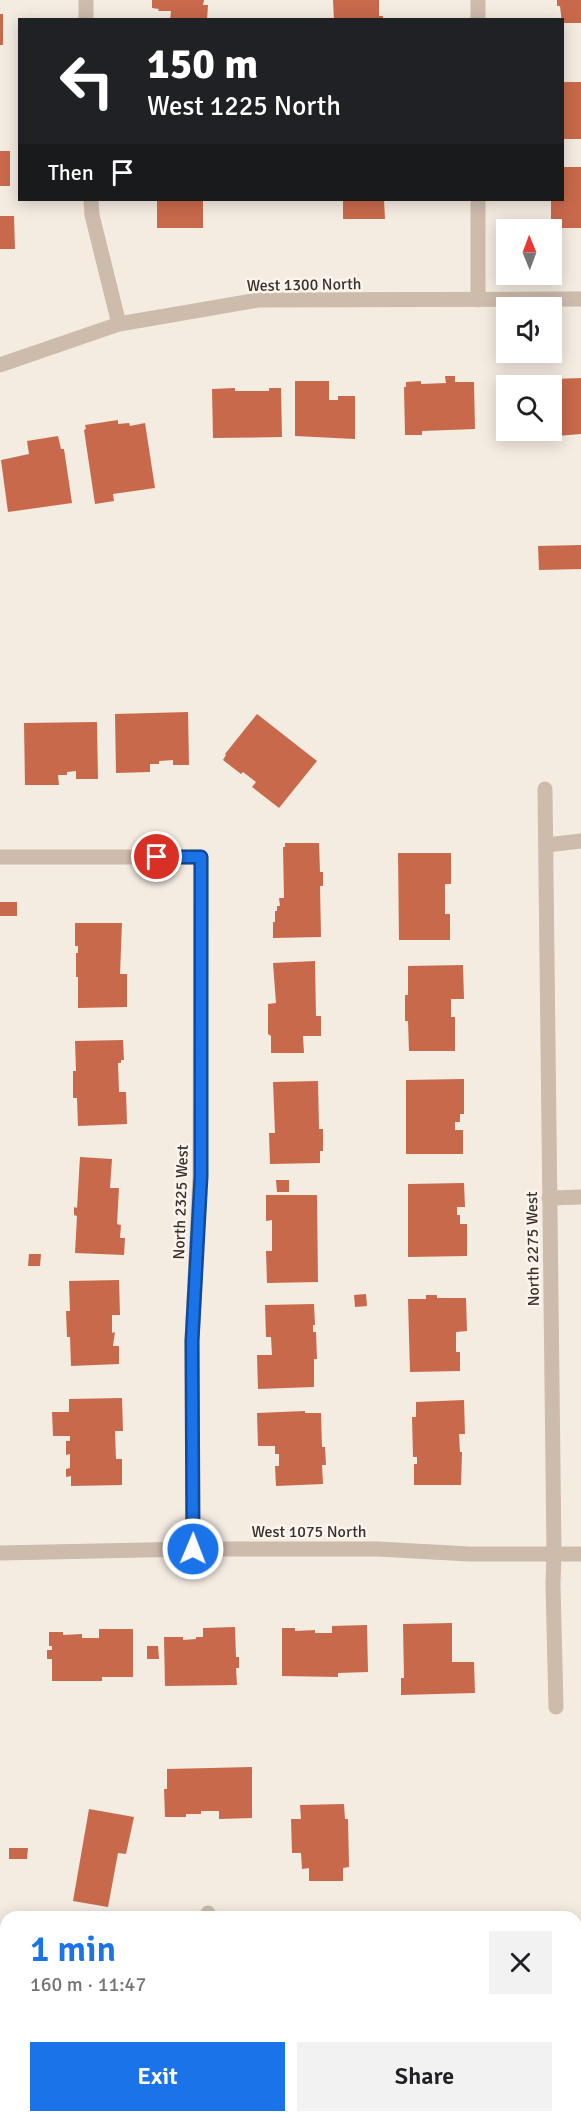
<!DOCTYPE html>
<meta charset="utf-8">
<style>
body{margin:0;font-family:Signika,sans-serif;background:#f2f2f2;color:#202124;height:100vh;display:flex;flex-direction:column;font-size:22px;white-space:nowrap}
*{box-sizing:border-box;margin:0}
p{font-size:20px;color:#757577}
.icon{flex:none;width:33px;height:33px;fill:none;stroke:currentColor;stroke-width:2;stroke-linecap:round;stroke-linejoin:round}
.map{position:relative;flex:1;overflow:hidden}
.drawer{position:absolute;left:0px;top:1911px;width:582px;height:212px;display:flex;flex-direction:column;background:#fff;border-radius:18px 18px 0 0;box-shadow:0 3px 15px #0003}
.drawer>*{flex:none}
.hud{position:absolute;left:18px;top:18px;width:546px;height:183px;border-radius:0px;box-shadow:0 3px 15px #0003;background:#202124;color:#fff;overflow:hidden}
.needle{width:39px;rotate:359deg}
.controls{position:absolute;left:496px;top:219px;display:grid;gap:12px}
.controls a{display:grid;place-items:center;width:66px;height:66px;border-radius:0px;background:#fff;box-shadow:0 3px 15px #0003;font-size:30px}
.pin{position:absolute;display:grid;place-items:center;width:51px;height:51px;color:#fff;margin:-26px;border:3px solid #fff;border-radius:50%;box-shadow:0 2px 6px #0007}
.me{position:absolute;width:66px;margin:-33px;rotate:1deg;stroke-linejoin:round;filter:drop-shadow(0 0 4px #0008)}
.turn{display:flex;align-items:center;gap:21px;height:126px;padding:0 30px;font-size:27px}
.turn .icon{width:78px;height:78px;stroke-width:2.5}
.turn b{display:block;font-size:42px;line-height:51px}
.then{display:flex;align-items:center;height:57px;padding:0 30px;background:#0003;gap:12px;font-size:22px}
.round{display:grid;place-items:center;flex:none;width:63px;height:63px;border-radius:0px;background:#f2f2f2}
.summary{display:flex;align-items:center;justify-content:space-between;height:102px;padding:0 30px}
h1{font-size:36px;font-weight:600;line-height:45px;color:#1a73e8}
.cta{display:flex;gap:12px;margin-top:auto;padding:12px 30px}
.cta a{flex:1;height:69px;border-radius:0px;background:#1a73e8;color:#fff;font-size:24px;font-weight:600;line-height:69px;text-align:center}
.cta a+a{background:#f2f2f2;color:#202124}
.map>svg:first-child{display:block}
.building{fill:#c8694b}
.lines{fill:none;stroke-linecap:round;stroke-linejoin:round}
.street{stroke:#cdbbac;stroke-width:15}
.route-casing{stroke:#114b97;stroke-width:15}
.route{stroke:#1a73e8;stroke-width:10}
.labels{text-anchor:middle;stroke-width:5;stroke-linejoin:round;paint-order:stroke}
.street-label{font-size:16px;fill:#3b302b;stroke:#fbf5ee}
</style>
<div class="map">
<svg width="581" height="2122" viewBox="0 0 581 2122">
<rect width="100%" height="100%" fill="#f4ebe1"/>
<path class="building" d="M152,0h52l-1,5h5l-1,15h-37l1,-9h-13l1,-2 -7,-1z
M333,0h46v16h4v4h-49z
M557,0h24v23h-19l-2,-17h-3z
M0,14h3v31h-3z
M563,82h18v57h-19z
M0,151h10v35h-10z
M562,167h19v61h-30v-28h11z
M157,200h46v28h-46z
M343,200h41l1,19h-42z
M0,216h14l1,33h-15z
M445,376h10v6h19l1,47 -53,2v4h-17l-1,-48h2v-5l15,-1v3l25,-1z
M581,378v56l-36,3v-4h-14v-3h21v-38h3v-13z
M295,381h34v19h9v-4h17v43l-60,-3z
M235,388v3h34v-3h12l1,49 -69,1 -1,-49z
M118,420v4l11,-1 1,3 15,-3 10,65 -42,6 1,7 -19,3 -11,-74 2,-1 -1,-4z
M58,436l3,13h3l8,54 -64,9 -7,-52 28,-6 -2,-13z
M581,545v24l-42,1 -1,-24z
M188,712l1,53h-16v-5l-14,1v3h-9v8l-34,1 -1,-59z
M257,714l60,47 -38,47 -27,-21 4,-5 -13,-10 -2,2 -18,-14 3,-5 -1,-1z
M97,722l1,57h-22v-8l-9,1v3h-9l1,10h-34l-1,-62z
M285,843h34l1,29h3v14h-3l1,51 -48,1v-16h2v-11h2v-5h3l-1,-8h5l-1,-51h2z
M398,853h53v31h-6v30h5v26h-51z
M0,902h17v14h-17z
M75,923h47l-2,51h7v33l-49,1v-31h-2v-24h2v-7h-3z
M315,961l1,55h5v20h-18l1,17h-33v-17l-3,-2v-30l8,-1 -3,-40z
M463,965l1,34h-13v18h4v34h-46l-1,-30h-3v-26h3v-29z
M123,1040l1,20h-3v3h-3l1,29h7l1,32 -49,2 -1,-28h-4v-27h3l-1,-30z
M464,1079v35h-4v8h-5v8h8v24h-57v-74z
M318,1081l1,48h4v22h-3v12l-50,1 -1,-31h6l-2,-51z
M80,1157l32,2 -2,29h9l-2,36 4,1 -1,13h5l-1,17 -49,-2 2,-37 -3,-1v-8l3,1z
M276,1180h13v12h-12z
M464,1183l1,24h-8v8h3v9h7v32l-59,1v-73z
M266,1195h51l1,87 -51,1 -1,-32h6v-31l-6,1z
M29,1254h12l-1,12h-12z
M119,1280l1,35h-8v18l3,-1 -2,14h6v18l-48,2 -1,-29h-3l-1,-26h4l-1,-30z
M366,1294l1,12 -12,1 -1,-12z
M426,1295h11v3h29l1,33 -11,1v20h4v19l-50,1 -2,-73h18z
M314,1304l1,21h-2v7h3l1,27h-3v28l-56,2 -1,-34h15l-1,-18h-5l-1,-32z
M122,1398l1,33h-8l1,28h6v26l-51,1v-10l-5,1v-8l4,-1v-14l-4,1v-14h4v-5h-17l-1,-24h17v-13z
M464,1400l1,34h-6l1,18h2l-1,33h-47v-21h3v-7h-4l-1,-40h4v-15z
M305,1411v2h16l1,34h3l1,18h-4l1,19 -47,2 -1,-20h4v-12h-4v-8h-17l-1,-33z
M452,1623v39h22l1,31 -74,2v-17h3l-1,-54z
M367,1625l1,47 -30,1v4l-56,-1v-48h13v3l20,-1v3h17v-7z
M235,1627l1,30h3v11h-3l1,17 -72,1 -1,-49h19v3l13,-1v-2h7v-9z
M99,1629h34v48h-31v4h-50v-22h-5v-9h5v-4h-3v-14h14v3l19,-1v4h17z
M147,1646h11l1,13h-12z
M252,1767v51l-33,1v-8h-18v3h-15v3h-21l-1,-28h3v-20z
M344,1804l1,15h3l1,48 -6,1v13h-34v-13l-7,1 -1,-16h-9l-1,-34h10l-1,-14z
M89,1809l45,8 -8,37 -8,-1 -10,54 -35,-6z
M9,1848h19l-1,11h-18z
M98,2116h40l1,6h-40z
M300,2116h44v6h-44z"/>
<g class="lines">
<path class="street" d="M86,0v20
M478,0v20
M91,200l1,15 27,109
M478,300v-100
M0,365l119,-41 139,-24 323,-1
M545,789l9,764 -1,31 3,123
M547,845l34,-4
M0,857h201l-1,319 -8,165 1,208
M549,1198l32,-1
M0,1553l193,-4h185l91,5h112
M208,1913l1,4
M213,2116v6"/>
</g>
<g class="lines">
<g class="route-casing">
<path id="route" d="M157,857h44v319l-9,165 1,208"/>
</g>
<use href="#route" class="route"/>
</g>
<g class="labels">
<g class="street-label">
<text transform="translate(304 284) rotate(-1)" y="6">West 1300 North</text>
<text transform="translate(180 1202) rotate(-88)" y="6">North 2325 West</text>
<text transform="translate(532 1249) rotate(-91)" y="6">North 2275 West</text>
<text x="309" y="1537">West 1075 North</text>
</g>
</g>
</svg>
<div class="controls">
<a><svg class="needle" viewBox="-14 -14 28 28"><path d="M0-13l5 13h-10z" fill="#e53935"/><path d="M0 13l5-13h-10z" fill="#757577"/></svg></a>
<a><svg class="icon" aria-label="sound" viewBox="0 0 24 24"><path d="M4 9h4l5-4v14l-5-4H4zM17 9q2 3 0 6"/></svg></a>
<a><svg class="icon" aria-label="search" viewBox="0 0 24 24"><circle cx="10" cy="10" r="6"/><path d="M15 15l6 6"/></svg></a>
</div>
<div class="pin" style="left:157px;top:857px;background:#d93025"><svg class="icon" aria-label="arrive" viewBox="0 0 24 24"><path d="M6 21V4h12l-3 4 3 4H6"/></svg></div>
<svg class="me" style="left:193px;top:1549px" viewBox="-20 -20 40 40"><circle r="17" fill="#1a73e8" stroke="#fff" stroke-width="3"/><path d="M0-11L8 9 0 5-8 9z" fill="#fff"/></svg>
<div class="hud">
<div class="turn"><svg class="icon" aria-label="left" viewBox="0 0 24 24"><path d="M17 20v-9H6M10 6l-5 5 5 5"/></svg><div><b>150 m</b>West 1225 North</div></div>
<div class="then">Then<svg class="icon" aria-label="arrive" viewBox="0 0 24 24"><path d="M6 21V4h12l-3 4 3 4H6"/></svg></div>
</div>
<section class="drawer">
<div class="summary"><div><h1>1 min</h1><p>160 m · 11:47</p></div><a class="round"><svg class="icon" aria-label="close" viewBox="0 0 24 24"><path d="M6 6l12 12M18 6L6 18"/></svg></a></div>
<div class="cta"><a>Exit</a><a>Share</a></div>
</section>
</div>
